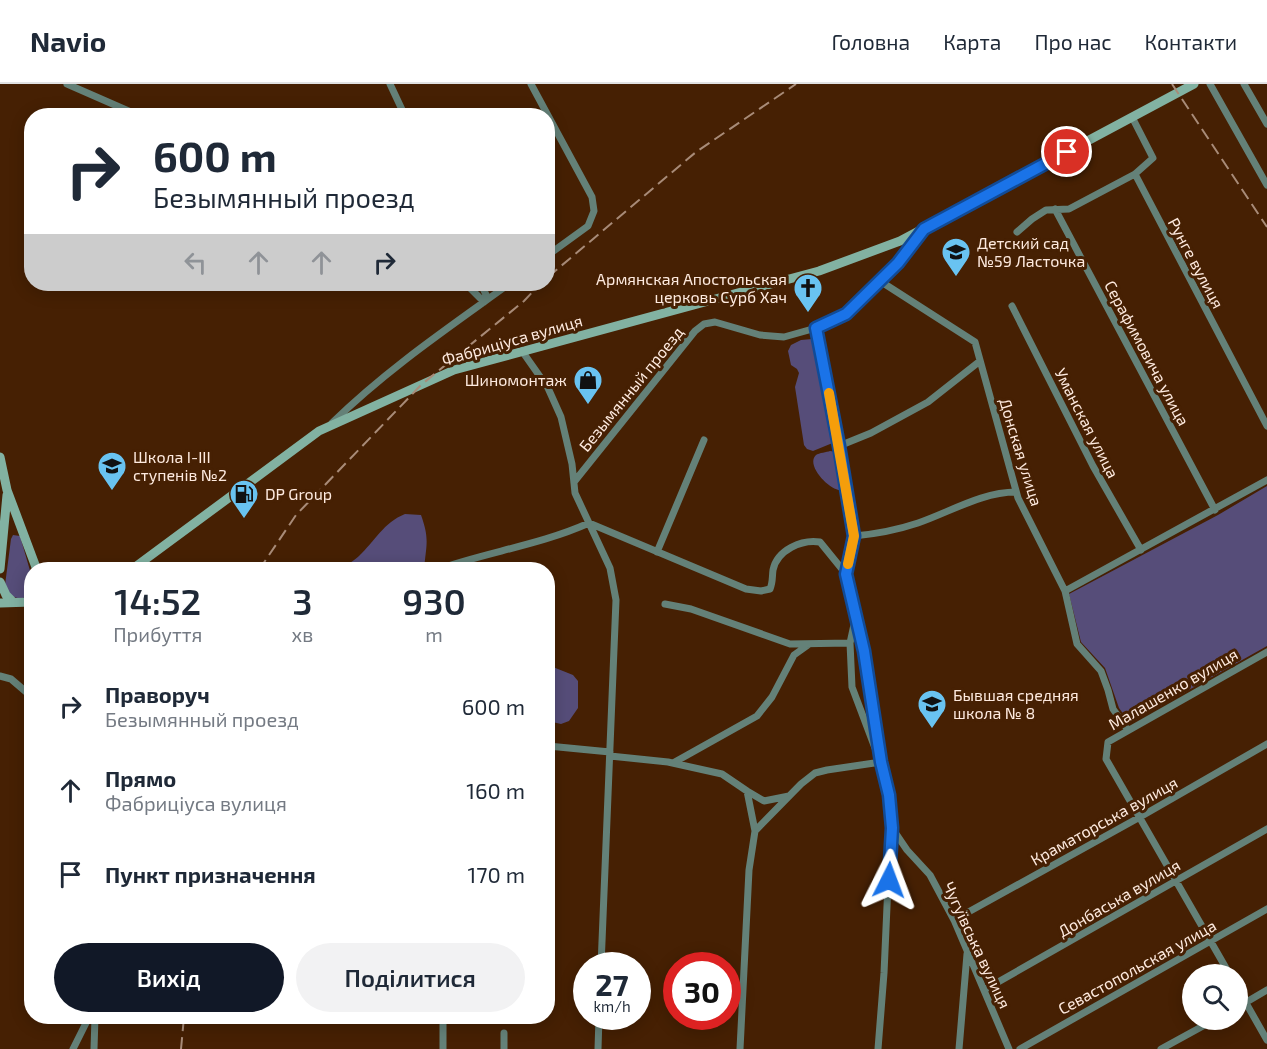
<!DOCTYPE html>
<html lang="uk">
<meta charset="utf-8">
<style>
body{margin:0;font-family:"Exo 2",sans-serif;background:#f2f2f3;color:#1f2937;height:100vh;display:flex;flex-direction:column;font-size:22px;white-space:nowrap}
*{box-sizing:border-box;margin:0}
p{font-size:20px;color:#747a83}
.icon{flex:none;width:33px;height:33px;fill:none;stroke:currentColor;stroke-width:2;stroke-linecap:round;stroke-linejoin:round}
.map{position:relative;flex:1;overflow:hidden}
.side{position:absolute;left:24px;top:478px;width:531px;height:462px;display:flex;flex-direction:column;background:#fff;border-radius:24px;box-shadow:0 3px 15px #0003}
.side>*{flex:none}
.banner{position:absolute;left:24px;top:24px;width:531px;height:183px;border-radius:24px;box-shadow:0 3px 15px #0003;background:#fff;color:#1f2937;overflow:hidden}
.buttons{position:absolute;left:1182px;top:880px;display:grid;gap:12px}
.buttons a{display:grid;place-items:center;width:66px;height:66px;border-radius:50%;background:#fff;box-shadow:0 3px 15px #0003;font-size:30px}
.speed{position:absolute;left:573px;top:868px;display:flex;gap:12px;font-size:30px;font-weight:700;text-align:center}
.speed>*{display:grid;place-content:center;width:78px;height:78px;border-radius:50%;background:#fff;box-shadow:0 3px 15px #0003;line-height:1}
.speed small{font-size:15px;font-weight:400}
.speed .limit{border:9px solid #d22;background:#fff;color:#111}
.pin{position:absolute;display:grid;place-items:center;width:51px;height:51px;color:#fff;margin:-26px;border:3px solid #fff;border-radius:50%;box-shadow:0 2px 6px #0007}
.me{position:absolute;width:66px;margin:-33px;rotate:3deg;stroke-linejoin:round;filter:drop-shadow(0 0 4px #0008)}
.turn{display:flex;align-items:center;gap:21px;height:126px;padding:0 30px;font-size:27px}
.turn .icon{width:78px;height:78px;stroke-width:2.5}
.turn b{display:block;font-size:42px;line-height:51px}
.lanes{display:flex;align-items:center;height:57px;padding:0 30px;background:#0003;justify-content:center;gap:30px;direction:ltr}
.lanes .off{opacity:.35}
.eta{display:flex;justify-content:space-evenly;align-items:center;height:102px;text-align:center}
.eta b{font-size:36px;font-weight:600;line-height:42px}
.button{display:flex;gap:12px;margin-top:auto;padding:12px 30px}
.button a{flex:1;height:69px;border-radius:36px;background:#111827;color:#fff;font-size:24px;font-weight:600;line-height:69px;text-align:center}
.button a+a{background:#f2f2f3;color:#1f2937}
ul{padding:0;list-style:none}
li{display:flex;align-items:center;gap:18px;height:84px;padding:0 30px}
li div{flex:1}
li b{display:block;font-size:22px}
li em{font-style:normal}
header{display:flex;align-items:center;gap:36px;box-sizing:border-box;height:84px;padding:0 30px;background:#fff;border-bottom:2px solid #e0e1e3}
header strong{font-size:28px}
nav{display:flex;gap:33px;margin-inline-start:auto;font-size:21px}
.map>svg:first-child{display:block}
.green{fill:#564d79}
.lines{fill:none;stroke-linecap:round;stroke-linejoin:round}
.minor{stroke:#648178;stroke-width:7}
.secondary{stroke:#82b2a2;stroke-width:9}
.rail{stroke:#a88b78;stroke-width:2;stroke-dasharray:12 6;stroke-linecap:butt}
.route-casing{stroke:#114b97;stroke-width:15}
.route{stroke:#1a73e8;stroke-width:10}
.slow{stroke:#f59e0b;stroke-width:10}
.labels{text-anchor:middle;stroke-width:6;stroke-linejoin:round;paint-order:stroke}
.poi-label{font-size:16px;fill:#feeadf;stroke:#462003;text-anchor:start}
.street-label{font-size:16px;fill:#feeadf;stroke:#462003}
</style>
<header>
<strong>Navio</strong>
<nav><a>Головна</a><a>Карта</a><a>Про нас</a><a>Контакти</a></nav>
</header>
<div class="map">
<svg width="1267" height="965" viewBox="0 0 1267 965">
<rect width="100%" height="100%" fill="#462003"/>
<path class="green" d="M812,255l4,4 19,99 -22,9 -6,-2 -3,-4 -9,-58 4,-14 -2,-4 -6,-4 -3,-14 3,-6 10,-5z
M830,367l6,1c4,6 6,26 7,34l-2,4c-11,1 -36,-25 -25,-35 3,-2 11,-3 14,-4z
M1267,402v160l-137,77 -11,-15 -14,-40 -24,-26 -12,-48 149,-79z
M405,430l16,1c9,25 5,30 3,55h-84c6,-5 14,-9 19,-14 15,-14 25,-34 46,-42z
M13,451l7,1 11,38v20l-10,5 -11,-3 -5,-11 6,-46z
M548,581l25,10 5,6v27l-9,13 -8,3 -13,-3z"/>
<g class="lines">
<path class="minor" d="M67,0l73,32
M390,0l15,32
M531,0l61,113 2,14 -6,15 -40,29
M1210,0l57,101
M1244,0l23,40
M1132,33l21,41 -18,16 132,252
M1055,125l160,301
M1017,148l15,-13 14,-9 23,-1 66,-35
M880,197l95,61 43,156 47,93 12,53 24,27 7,19 5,19 15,21
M466,200l18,18
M481,200l7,15
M1012,222l81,160 48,84
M816,244l23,118 15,90 -8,38 18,77 17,111 8,33 2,22 -7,156 -6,76
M522,267l26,37 13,29 11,47 3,29 35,75 6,32 -15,366
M332,339c54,-53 116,-95 177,-139
M839,362l32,-13 57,-31 52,-41
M574,398l121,-151 9,-7 11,-2 45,13 24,2 32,-9 30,-14 52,-51 26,-33
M854,452c22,-2 43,-6 64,-13 32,-11 64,-31 98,-31
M657,468l47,-112
M436,486c50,-18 104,-25 153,-47l157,66 15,2 9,-2c3,-7 2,-12 3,-19 4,-20 29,-31 47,-28l26,32
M1065,507l202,-111
M665,520l26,5 99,35 60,-1
M855,536l-5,23 2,44 23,61
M0,592l11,3 21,18
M548,662l62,6
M610,672l58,6 54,12 25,17 8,40
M673,679l84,-47 15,-19 22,-42 14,-10
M747,707l17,10 25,-5
M892,744l15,22 23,25 24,45 55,129
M954,836l186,-103 127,-73
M1230,891l-124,-216 2,-17 159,-90
M1238,905l29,51
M984,906l283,-161
M1238,923l29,-17
M504,949v16
M73,965l16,-32
M94,965l1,-32
M443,965v-32
M598,965l1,-32
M740,965l9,-179 6,-39 46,-47 14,-11 12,-3 54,-8 -2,-3
M959,965l8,-95
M1020,965l247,-140
M1161,965l53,-29"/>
<path class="secondary" d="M0,373l7,33 30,80
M0,485l7,-74
M131,486l188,-139 135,-61 365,-99 81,-30 294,-157
M0,498l6,13 7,7
M0,519l32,-1"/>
<path class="rail" d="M1172,0l95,143
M548,193l148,-125 100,-68
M259,486l37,-55 125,-130 103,-84 16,-17
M181,965l3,-32"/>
</g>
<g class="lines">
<g class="route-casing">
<path id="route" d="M889,796l3,-52 -3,-33 -8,-33 -17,-111 -18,-77 8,-38 -15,-90 -23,-118 30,-14 52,-51 26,-34 143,-77"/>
</g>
<use href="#route" class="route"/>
<path class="slow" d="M829,309l25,143 -6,28"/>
</g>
<defs>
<g id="school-pin" transform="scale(1.5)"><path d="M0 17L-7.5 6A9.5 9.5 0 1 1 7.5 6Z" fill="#69c3f1" stroke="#462003"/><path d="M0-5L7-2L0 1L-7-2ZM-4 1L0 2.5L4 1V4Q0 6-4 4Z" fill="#111"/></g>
<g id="church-pin" transform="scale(1.5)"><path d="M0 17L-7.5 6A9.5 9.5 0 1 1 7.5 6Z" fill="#69c3f1" stroke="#462003"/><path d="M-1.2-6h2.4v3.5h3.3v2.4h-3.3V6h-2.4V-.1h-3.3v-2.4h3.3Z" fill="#111"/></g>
<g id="shop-pin" transform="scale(1.5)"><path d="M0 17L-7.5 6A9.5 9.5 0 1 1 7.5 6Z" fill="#69c3f1" stroke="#462003"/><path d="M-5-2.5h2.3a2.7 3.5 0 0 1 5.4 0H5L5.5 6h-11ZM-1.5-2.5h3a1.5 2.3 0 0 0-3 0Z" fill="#111"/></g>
<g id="fuel-pin" transform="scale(1.5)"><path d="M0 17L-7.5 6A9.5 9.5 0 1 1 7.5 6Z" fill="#69c3f1" stroke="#462003"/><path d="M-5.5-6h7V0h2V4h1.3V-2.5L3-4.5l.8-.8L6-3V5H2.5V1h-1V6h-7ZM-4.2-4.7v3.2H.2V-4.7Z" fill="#111"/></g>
</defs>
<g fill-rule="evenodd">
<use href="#school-pin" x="956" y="168"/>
<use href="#church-pin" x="808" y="204"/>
<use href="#shop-pin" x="588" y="296"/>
<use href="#school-pin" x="112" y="382"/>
<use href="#fuel-pin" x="244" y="410"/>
<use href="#school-pin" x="932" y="620"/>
</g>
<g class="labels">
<g class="poi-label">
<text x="977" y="165">Детский сад<tspan x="977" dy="18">№59 Ласточка</tspan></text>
<text x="787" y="201" text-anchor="end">Армянская Апостольская<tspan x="787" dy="18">церковь Сурб Хач</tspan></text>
<text x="567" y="302" text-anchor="end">Шиномонтаж</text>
<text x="133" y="379">Школа I-III<tspan x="133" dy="18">ступенів №2</tspan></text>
<text x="265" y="416">DP Group</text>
<text x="953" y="617">Бывшая средняя<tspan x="953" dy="18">школа № 8</tspan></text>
</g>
<g class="street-label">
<text transform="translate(1196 179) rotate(62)" y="6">Рунге вулиця</text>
<text transform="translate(512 256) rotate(-16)" y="6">Фабриціуса вулиця</text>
<text transform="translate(1147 269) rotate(62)" y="6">Серафимовича улица</text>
<text transform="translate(631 305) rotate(-51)" y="6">Безымянный проезд</text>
<text transform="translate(1087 339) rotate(63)" y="6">Уманская улица</text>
<text transform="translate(1021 368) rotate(73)" y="6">Донская улица</text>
<text transform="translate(1173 605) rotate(-30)" y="6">Малашенко вулиця</text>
<text transform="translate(1104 737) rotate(-29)" y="6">Краматорська вулиця</text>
<text transform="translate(1119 814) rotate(-30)" y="6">Донбаська вулиця</text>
<text transform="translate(977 861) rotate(65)" y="6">Чугуївська вулиця</text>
<text transform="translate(1137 883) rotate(-29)" y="6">Севастопольская улица</text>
</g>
</g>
</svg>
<div class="buttons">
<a><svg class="icon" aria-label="search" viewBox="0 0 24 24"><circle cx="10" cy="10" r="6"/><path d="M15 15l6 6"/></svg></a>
</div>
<div class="speed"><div>27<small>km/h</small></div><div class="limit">30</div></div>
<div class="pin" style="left:1067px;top:68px;background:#d93025"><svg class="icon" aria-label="arrive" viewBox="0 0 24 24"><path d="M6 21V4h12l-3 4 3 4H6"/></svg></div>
<svg class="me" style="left:889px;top:796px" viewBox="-20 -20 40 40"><path d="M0-17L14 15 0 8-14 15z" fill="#1a73e8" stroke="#fff" stroke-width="4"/></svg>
<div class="banner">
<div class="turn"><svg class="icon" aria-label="right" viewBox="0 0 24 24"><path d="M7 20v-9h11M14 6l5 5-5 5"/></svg><div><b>600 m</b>Безымянный проезд</div></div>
<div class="lanes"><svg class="icon off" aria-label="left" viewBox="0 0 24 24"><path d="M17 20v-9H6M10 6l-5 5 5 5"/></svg><svg class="icon off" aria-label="ahead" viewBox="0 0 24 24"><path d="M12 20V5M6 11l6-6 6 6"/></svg><svg class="icon off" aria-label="ahead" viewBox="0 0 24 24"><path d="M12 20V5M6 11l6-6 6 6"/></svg><svg class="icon" aria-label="right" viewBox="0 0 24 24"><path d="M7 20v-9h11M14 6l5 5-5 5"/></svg></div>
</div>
<section class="side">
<div class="eta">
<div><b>14:52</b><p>Прибуття</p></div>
<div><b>3</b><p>хв</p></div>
<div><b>930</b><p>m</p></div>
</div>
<ul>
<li><svg class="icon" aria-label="right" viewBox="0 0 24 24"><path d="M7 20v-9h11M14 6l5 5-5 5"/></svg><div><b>Праворуч</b><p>Безымянный проезд</p></div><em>600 m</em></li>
<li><svg class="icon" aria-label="ahead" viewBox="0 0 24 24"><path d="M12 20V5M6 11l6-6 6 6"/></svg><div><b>Прямо</b><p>Фабриціуса вулиця</p></div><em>160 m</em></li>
<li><svg class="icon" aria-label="arrive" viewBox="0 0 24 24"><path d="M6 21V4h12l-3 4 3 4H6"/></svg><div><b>Пункт призначення</b></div><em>170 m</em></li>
</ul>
<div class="button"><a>Вихід</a><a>Поділитися</a></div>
</section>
</div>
